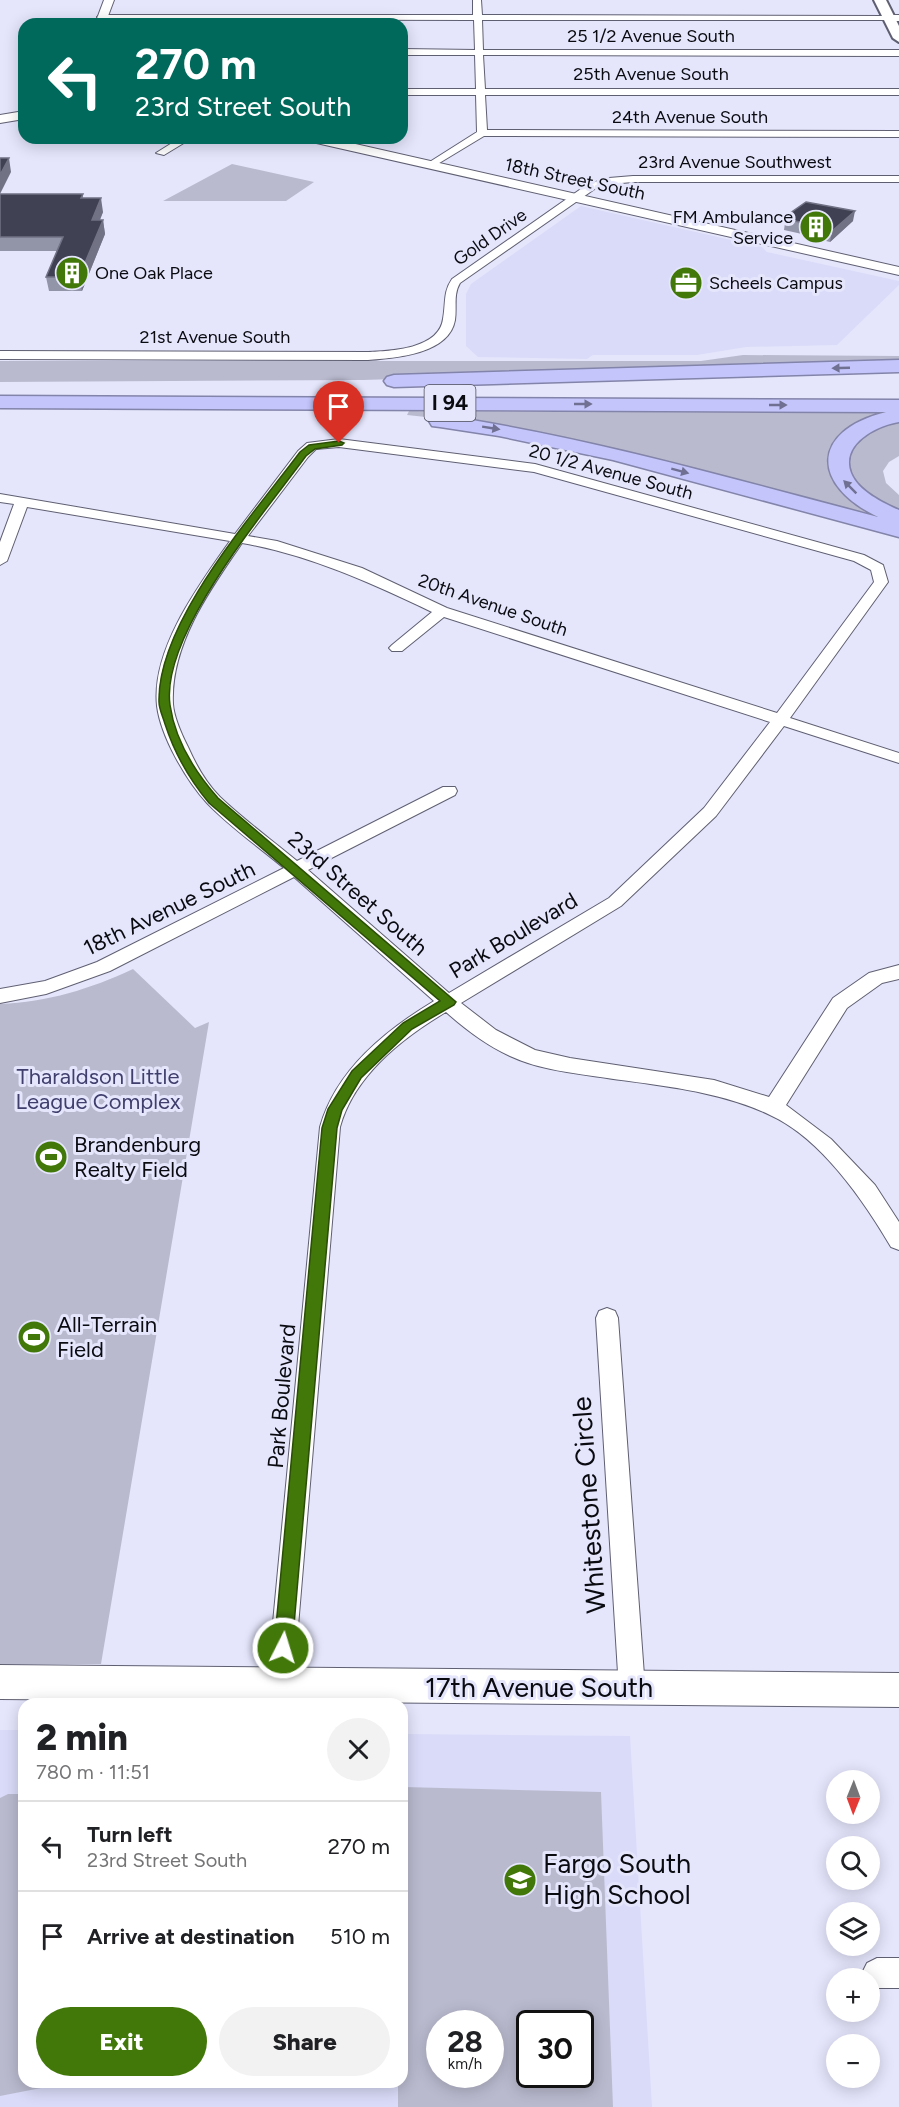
<!DOCTYPE html>
<meta charset="utf-8">
<style>
body{margin:0;font-family:Figtree,sans-serif;background:#f2f2f2;color:#202124;height:100vh;display:flex;flex-direction:column;font-size:22px;white-space:nowrap}
*{box-sizing:border-box;margin:0}
p{font-size:20px;color:#757577}
.icon{flex:none;width:33px;height:33px;fill:none;stroke:currentColor;stroke-width:2;stroke-linecap:round;stroke-linejoin:round}
.map{position:relative;flex:1;overflow:hidden}
.side{position:absolute;left:18px;top:1698px;width:390px;height:390px;display:flex;flex-direction:column;background:#fff;border-radius:18px;box-shadow:0 3px 15px #0003}
.side>*{flex:none}
.banner{position:absolute;left:18px;top:18px;width:390px;height:126px;border-radius:18px;box-shadow:0 3px 15px #0003;background:#00695c;color:#fff;overflow:hidden}
.needle{width:39px;rotate:181deg}
.fabs{position:absolute;left:826px;top:1770px;display:grid;gap:12px}
.fabs a{display:grid;place-items:center;width:54px;height:54px;border-radius:50%;background:#fff;box-shadow:0 3px 15px #0003;font-size:30px}
.speed{position:absolute;left:426px;top:2010px;display:flex;gap:12px;font-size:30px;font-weight:700;text-align:center}
.speed>*{display:grid;place-content:center;width:78px;height:78px;border-radius:50%;background:#fff;box-shadow:0 3px 15px #0003;line-height:1}
.speed small{font-size:15px;font-weight:400}
.speed .limit{border:3px solid #111;border-radius:9px;background:#fff;color:#111}
.pin{position:absolute;display:grid;place-items:center;width:51px;height:51px;color:#fff;margin:-62px -26px;border-radius:50% 50% 50% 0;rotate:-45deg;box-shadow:0 0 6px #0007}
.pin .icon{rotate:45deg}
.me{position:absolute;width:66px;margin:-33px;rotate:5deg;stroke-linejoin:round;filter:drop-shadow(0 0 4px #0008)}
.turn{display:flex;align-items:center;gap:21px;height:126px;padding:0 18px;font-size:27px}
.turn .icon{width:78px;height:78px;stroke-width:2.5}
.turn b{display:block;font-size:42px;line-height:51px}
.round{display:grid;place-items:center;flex:none;width:63px;height:63px;border-radius:32px;background:#f2f2f2}
.head{display:flex;align-items:center;justify-content:space-between;height:102px;padding:0 18px}
h1{font-size:36px;font-weight:800;line-height:45px}
.action{display:flex;gap:12px;margin-top:auto;padding:12px 18px}
.action a{flex:1;height:69px;border-radius:36px;background:#427809;color:#fff;font-size:24px;font-weight:800;line-height:69px;text-align:center}
.action a+a{background:#f2f2f2;color:#202124}
ul{padding:0;list-style:none}
li{display:flex;align-items:center;gap:18px;height:90px;padding:0 18px;border-top:2px solid #e0e0e0}
li div{flex:1}
li b{display:block;font-size:22px}
li em{font-style:normal}
.map>svg:first-child{display:block}
.built{fill:#dadbf8;fill-rule:evenodd}
.green{fill:#babacf;fill-rule:evenodd}
.lines{fill:none;stroke-linecap:round;stroke-linejoin:round}
.minor-casing{stroke:#5f5f72;stroke-width:2}
.tertiary-casing{stroke:#5f5f72;stroke-width:2}
.secondary-casing{stroke:#5f5f72;stroke-width:4}
.motorway-casing{stroke:#8384a9;stroke-width:3}
.minor{fill:#fff;fill-rule:evenodd}
.tertiary{fill:#fff;fill-rule:evenodd}
.secondary{fill:#fff;fill-rule:evenodd}
.motorway{fill:#c4c5fb;fill-rule:evenodd}
.wall{fill:#9294a7}
.shaded-wall{fill:#727285}
.building{fill:#404152;stroke:#727285;stroke-width:1.5}
.oneway{fill:#707192}
.route{fill:#427809;stroke:#2b4e06;stroke-width:1.5}
.labels{text-anchor:middle;stroke-width:6;stroke-linejoin:round;paint-order:stroke}
.far-street-label{font-size:18px;fill:#0a0a11;stroke:#e5e6fc}
.far-poi-label{font-size:18px;fill:#0a0a11;stroke:#e5e6fc;text-anchor:start}
.shield{fill:#e5e6fc;stroke:#4c4c58;stroke-width:1.5}
.shield-label{font-size:21px;font-weight:bold;fill:#0a0a11}
.street-label{font-size:22px;fill:#0a0a11;stroke:#e5e6fc}
.park-label{font-size:22px;fill:#3f3e6c;stroke:#e5e6fc}
.poi-label{font-size:22px;fill:#0a0a11;stroke:#e5e6fc;text-anchor:start}
.near-street-label{font-size:27px;fill:#0a0a11;stroke:#e5e6fc}
.near-poi-label{font-size:27px;fill:#0a0a11;stroke:#e5e6fc;text-anchor:start}
</style>
<div class="map">
<svg width="899" height="2107" viewBox="0 0 899 2107">
<rect width="100%" height="100%" fill="#e5e6fc"/>
<path class="built" d="M581,206l181,41 5,5 132,29v4l-62,60 -91,2 -49,8h-104l-6,4 -109,-2 -12,-11v-52l5,-10z
M0,1730h24v352h378v-348l228,2 22,371h-652zM440,2024h50v50h-50zM530,2024h50v50h-50z"/>
<path class="green" d="M232,164l82,18 -28,19h-123z
M743,355l156,1v8l-536,16 -363,2v-21h701z
M409,411l465,2 4,3 -47,50 68,56c-163,-41 -325,-91 -492,-107z
M899,420v36l-10,6 -6,9 3,12 13,12v19c-23,-12 -71,-41 -44,-71 4,-4 8,-10 13,-12 10,-5 21,-8 31,-11z
M133,969l62,59 14,-6 -108,642h-101v-660c48,-2 90,-15 133,-35z
M404,1787l197,5 12,315h-215v-25h4zM440,2024h50v50h-50zM530,2024h50v50h-50z
M8,1794h16v288h31l-14,6 -41,8v-298z"/>
<g class="lines">
<g class="minor-casing">
<path id="minor" d="M473,0h8l1,15 407,1 4,2 -4,2h-407l1,30h416v6l-416,-1 2,34h414v6h-414l2,35 412,1v6l-415,-1 -53,32 -5,-3 2,-2 49,-31 -1,-37h-74v-6h74l-1,-34h-73v-6l73,1 -1,-30 -373,-1 -4,-2 4,-2h372z
M180,138h12l-28,17 -8,-2z
M633,176h266v6h-266l-23,2 -14,4 -136,95c-7,12 -3,24 -5,37 -6,34 -59,38 -87,40l-368,-1v-8l368,1c23,-1 71,-3 75,-33 3,-16 0,-27 9,-40l136,-95 21,-6z
M339,439l196,25 329,91 19,10 5,17 -98,136 109,35v10l-115,-37 -68,90 -95,90 -160,97 35,27 39,20 35,8 144,22 55,17 64,-99 36,-25 30,-8v14l-17,4 -35,25 -61,97 45,34 44,46 24,37v28l-8,-3c-27,-46 -70,-109 -121,-132 -50,-24 -108,-29 -163,-37 -33,-5 -67,-8 -97,-22 -24,-11 -45,-27 -64,-44 -44,26 -92,64 -106,115l-47,559 -4,9 -9,4 -9,-4 -4,-9 53,-559c16,-57 66,-97 114,-126l-140,-124 -184,94 -64,23 -46,9v-14l45,-8 52,-19 187,-94c-25,-21 -54,-41 -77,-65 -21,-23 -46,-66 -50,-97 -6,-57 42,-121 73,-165l-203,-34 -20,54 -7,4v-23l14,-38 -14,-2v-8l235,40 63,-83 9,-8zM339,447l195,25 320,89 17,9 3,12 -97,131 -330,-105 -85,-40 -85,-27 -29,-5 60,-79 8,-8zM242,543c68,12 129,40 190,69l-40,33 -3,3 3,3h10l42,-34 326,105 -66,86 -95,90 -160,95 -141,-123 147,-75 2,-4 -2,-4h-12l-146,74c-25,-21 -53,-41 -77,-64 -14,-14 -24,-32 -32,-50 -6,-12 -14,-29 -15,-43 -3,-59 37,-115 69,-161z
M607,1308l8,3 3,7 27,371 -4,9 -9,4 -9,-4 -4,-9 -23,-371 3,-7z
M877,1958h22v30h-22l-7,-3v-7h-5l-3,-5 5,-10z"/>
</g>
<g class="tertiary-casing">
<path id="tertiary" d="M104,0h10l-9,24h-10z
M899,15v6h-10l-5,-3 5,-3z
M24,111v8l-24,4v-8z
M306,138h23l570,129v8l-587,-133z
M0,1665l899,8v34l-899,-8z"/>
</g>
<g class="secondary-casing">
<path id="secondary" d="M874,0h12l13,26v16l-6,-4z"/>
</g>
<g class="motorway-casing">
<path id="motorway" d="M899,360v12l-505,15 -7,-2 -3,-4 3,-4 7,-2z
M0,396l899,4v22c-23,4 -59,22 -48,51 7,18 32,30 48,37v27l-286,-77 -114,-24 -59,-9 -8,-1 -3,-5 3,-5 8,-1c149,22 293,64 438,102 -67,-32 -68,-86 8,-105l-886,-4z"/>
</g>
<use href="#minor" class="minor"/>
<use href="#tertiary" class="tertiary"/>
<use href="#secondary" class="secondary"/>
<use href="#motorway" class="motorway"/>
</g>
<path class="wall" d="M0,194h83v4l20,14 -3,8h3l2,14 -23,57h-33l-3,-14 11,-26h-57z
M786,216l67,5 -23,21 -28,-7v-1l-18,-4z"/>
<path class="shaded-wall" d="M9,158l2,14 -11,22v-19z
M101,198l2,14 -9,22 -2,-14z
M855,211l-2,10 -23,21 2,-11z
M103,220l2,14 -23,57 -3,-14z"/>
<path class="building" d="M0,158h9l-9,17z
M0,194h83l-2,4h20l-9,22h11l-24,57h-33l17,-40h-63z
M806,202l49,9 -23,20 -28,-6 1,-2 -20,-4 3,-2 -2,-1z"/>
<defs><path id="oneway-solid" d="M-6-.8H1V-3.2L6.5 0L1 3.2V.8H-6Z" transform="scale(1.5)"/></defs>
<g class="oneway">
<use href="#oneway-solid" transform="translate(841 368) rotate(178)"/>
<use href="#oneway-solid" transform="translate(583 404)"/>
<use href="#oneway-solid" transform="translate(778 405)"/>
<use href="#oneway-solid" transform="translate(491 428) rotate(9)"/>
<use href="#oneway-solid" transform="translate(680 471) rotate(15)"/>
<use href="#oneway-solid" transform="translate(850 487) rotate(-135)"/>
</g>
<path class="route" d="M339,441l5,2 -2,2 -27,4 -9,7c-41,56 -146,179 -136,249 5,35 25,67 48,93l238,204 -2,3 -42,24 -51,49 -19,32 -5,18 -45,520 -3,7 -6,2 -6,-2 -3,-7 48,-520 6,-19 24,-38 51,-48 37,-22 -231,-198c-20,-24 -34,-48 -44,-79 -2,-7 -6,-15 -6,-22 -2,-80 94,-187 141,-250l9,-7z"/>
<defs>
<g id="building-disc" transform="scale(1.725)"><circle r="9.5" fill="#427809" stroke="#e5e6fc"/><path d="M-4-6H4V6H1V3H-1V6H-4ZM-2.5-4.3h1.7v1.8h-1.7ZM.8-4.3h1.7v1.8H.8ZM-2.5-1h1.7V.8h-1.7ZM.8-1h1.7V.8H.8Z" fill="#fff"/></g>
<g id="office-disc" transform="scale(1.725)"><circle r="9.5" fill="#427809" stroke="#e5e6fc"/><path d="M-6-3h4V-5.5h4V-3h4V5H-6ZM-1-4.5V-3h2v-1.5ZM-6 0V1H6V0Z" fill="#fff"/></g>
<g id="stadium-disc" transform="scale(1.725)"><circle r="9.5" fill="#427809" stroke="#e5e6fc"/><path d="M0-5a6.5 5 0 1 0 0 10a6.5 5 0 1 0 0-10ZM-3.5-1.8h7v3.6h-7Z" fill="#fff"/></g>
<g id="school-disc" transform="scale(1.725)"><circle r="9.5" fill="#427809" stroke="#e5e6fc"/><path d="M0-5L7-2L0 1L-7-2ZM-4 1L0 2.5L4 1V4Q0 6-4 4Z" fill="#fff"/></g>
</defs>
<g fill-rule="evenodd">
<use href="#building-disc" x="816" y="227"/>
<use href="#building-disc" x="72" y="273"/>
<use href="#office-disc" x="686" y="283"/>
<use href="#stadium-disc" x="51" y="1157"/>
<use href="#stadium-disc" x="34" y="1337"/>
<use href="#school-disc" x="520" y="1880"/>
</g>
<g class="labels">
<g class="far-street-label">
<text x="651" y="42">25 1/2 Avenue South</text>
<text x="651" y="80">25th Avenue South</text>
<text x="690" y="123">24th Avenue South</text>
<text x="735" y="168">23rd Avenue Southwest</text>
<text transform="translate(575 179) rotate(12)" y="6">18th Street South</text>
<text transform="translate(490 237) rotate(-35)" y="6">Gold Drive</text>
<text x="215" y="343">21st Avenue South</text>
<text transform="translate(611 472) rotate(15)" y="6">20 1/2 Avenue South</text>
<text transform="translate(493 605) rotate(19)" y="6">20th Avenue South</text>
</g>
<g class="far-poi-label">
<text x="793" y="223" text-anchor="end">FM Ambulance<tspan x="793" dy="21">Service</tspan></text>
<text x="95" y="279">One Oak Place</text>
<text x="709" y="289">Scheels Campus</text>
</g>
<rect class="shield" x="424.5" y="385" width="51" height="36" rx="4.5"/>
<g class="shield-label">
<text x="450" y="410">I 94</text>
</g>
<g class="street-label">
<text transform="translate(358 893) rotate(41)" y="8">23rd Street South</text>
<text transform="translate(169 908) rotate(-26)" y="8">18th Avenue South</text>
<text transform="translate(513 935) rotate(-31)" y="8">Park Boulevard</text>
<text transform="translate(281 1396) rotate(-85)" y="8">Park Boulevard</text>
</g>
<g class="park-label">
<text x="98" y="1084">Tharaldson Little<tspan x="98" dy="25">League Complex</tspan></text>
</g>
<g class="poi-label">
<text x="74" y="1152">Brandenburg<tspan x="74" dy="25">Realty Field</tspan></text>
<text x="57" y="1332">All-Terrain<tspan x="57" dy="25">Field</tspan></text>
</g>
<g class="near-street-label">
<text transform="translate(589 1505) rotate(-94)" y="9">Whitestone Circle</text>
<text x="539" y="1697">17th Avenue South</text>
</g>
<g class="near-poi-label">
<text x="543" y="1873">Fargo South<tspan x="543" dy="31">High School</tspan></text>
</g>
</g>
</svg>
<div class="fabs">
<a><svg class="needle" viewBox="-14 -14 28 28"><path d="M0-13l5 13h-10z" fill="#e53935"/><path d="M0 13l5-13h-10z" fill="#757577"/></svg></a>
<a><svg class="icon" aria-label="search" viewBox="0 0 24 24"><circle cx="10" cy="10" r="6"/><path d="M15 15l6 6"/></svg></a>
<a><svg class="icon" aria-label="layers" viewBox="0 0 24 24"><path d="M12 4l9 5-9 5-9-5zM3 14l9 5 9-5"/></svg></a>
<a>+</a>
<a>−</a>
</div>
<div class="speed"><div>28<small>km/h</small></div><div class="limit">30</div></div>
<div class="pin" style="left:339px;top:443px;background:#d93025"><svg class="icon" aria-label="arrive" viewBox="0 0 24 24"><path d="M6 21V4h12l-3 4 3 4H6"/></svg></div>
<svg class="me" style="left:283px;top:1648px" viewBox="-20 -20 40 40"><circle r="17" fill="#427809" stroke="#fff" stroke-width="3"/><path d="M0-11L8 9 0 5-8 9z" fill="#fff"/></svg>
<div class="banner">
<div class="turn"><svg class="icon" aria-label="left" viewBox="0 0 24 24"><path d="M17 20v-9H6M10 6l-5 5 5 5"/></svg><div><b>270 m</b>23rd Street South</div></div>
</div>
<section class="side">
<div class="head"><div><h1>2 min</h1><p>780 m · 11:51</p></div><a class="round"><svg class="icon" aria-label="close" viewBox="0 0 24 24"><path d="M6 6l12 12M18 6L6 18"/></svg></a></div>
<ul>
<li><svg class="icon" aria-label="left" viewBox="0 0 24 24"><path d="M17 20v-9H6M10 6l-5 5 5 5"/></svg><div><b>Turn left</b><p>23rd Street South</p></div><em>270 m</em></li>
<li><svg class="icon" aria-label="arrive" viewBox="0 0 24 24"><path d="M6 21V4h12l-3 4 3 4H6"/></svg><div><b>Arrive at destination</b></div><em>510 m</em></li>
</ul>
<div class="action"><a>Exit</a><a>Share</a></div>
</section>
</div>
